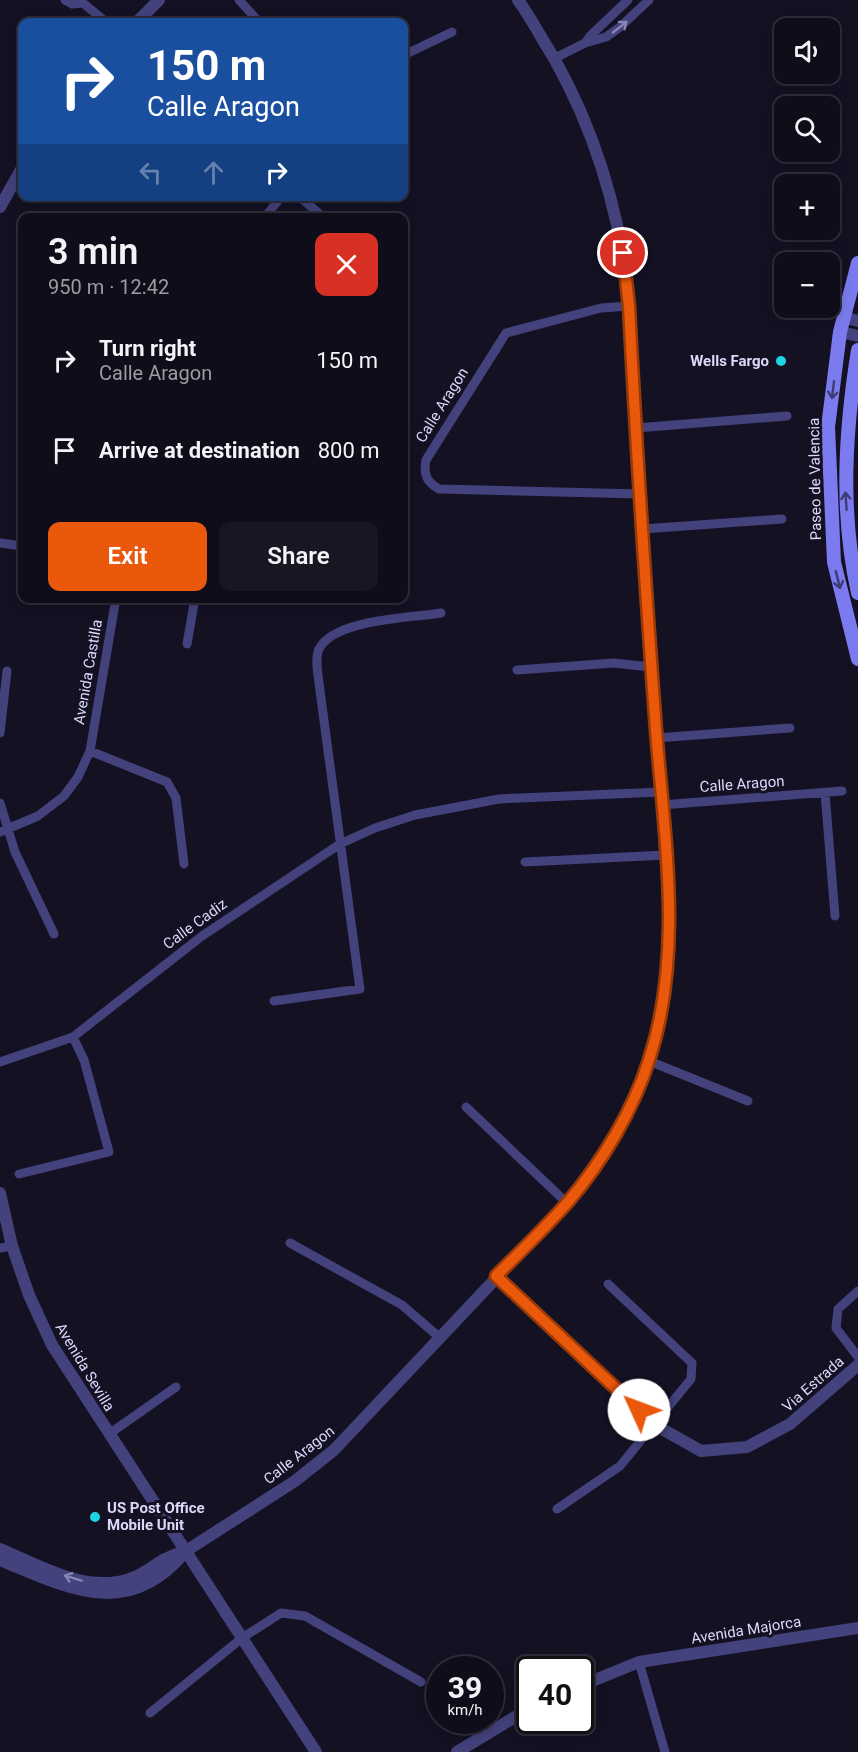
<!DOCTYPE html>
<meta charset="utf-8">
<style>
body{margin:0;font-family:Roboto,sans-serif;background:#181623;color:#f1f3f6;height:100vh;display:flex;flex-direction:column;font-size:22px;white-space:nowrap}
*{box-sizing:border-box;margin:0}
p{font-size:20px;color:#9b9ca2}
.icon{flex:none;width:33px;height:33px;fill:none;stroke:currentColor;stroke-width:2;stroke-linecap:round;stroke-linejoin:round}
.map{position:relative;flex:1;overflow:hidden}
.side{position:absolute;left:18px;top:213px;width:390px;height:390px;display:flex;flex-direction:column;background:#0f0d1a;border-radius:12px;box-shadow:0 3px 15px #0003,0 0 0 2px #2f2d39}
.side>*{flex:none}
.top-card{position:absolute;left:18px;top:18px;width:390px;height:183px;border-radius:12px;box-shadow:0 3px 15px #0003,0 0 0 2px #2f2d39;background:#1a4fa0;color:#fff;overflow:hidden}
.tools{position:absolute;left:774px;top:18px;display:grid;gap:12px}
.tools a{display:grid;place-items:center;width:66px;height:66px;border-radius:12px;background:#0f0d1a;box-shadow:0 3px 15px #0003,0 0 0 2px #2f2d39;font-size:30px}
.speed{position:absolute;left:426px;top:1656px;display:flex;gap:12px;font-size:30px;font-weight:700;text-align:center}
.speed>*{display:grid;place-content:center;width:78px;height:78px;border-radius:50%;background:#0f0d1a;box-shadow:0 3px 15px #0003,0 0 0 2px #2f2d39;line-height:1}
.speed small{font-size:15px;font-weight:400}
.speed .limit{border:3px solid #111;border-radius:9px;background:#fff;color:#111}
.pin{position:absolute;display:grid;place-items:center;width:51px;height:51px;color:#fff;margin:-26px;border:3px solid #fff;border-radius:50%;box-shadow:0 2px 6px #0007}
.me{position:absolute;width:66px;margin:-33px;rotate:313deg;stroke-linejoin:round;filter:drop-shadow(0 0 4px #0008)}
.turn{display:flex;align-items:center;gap:21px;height:126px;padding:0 30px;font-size:27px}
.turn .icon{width:78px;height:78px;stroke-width:2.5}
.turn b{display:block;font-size:42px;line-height:51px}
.lanes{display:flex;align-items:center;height:57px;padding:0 30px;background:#0003;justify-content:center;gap:30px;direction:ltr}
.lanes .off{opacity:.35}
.round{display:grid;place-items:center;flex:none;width:63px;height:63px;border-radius:12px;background:#181623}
.overview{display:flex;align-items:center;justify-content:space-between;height:102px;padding:0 30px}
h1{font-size:36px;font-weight:600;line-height:45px}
.action{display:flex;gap:12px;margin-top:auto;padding:12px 30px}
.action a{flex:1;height:69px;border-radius:12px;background:#ea580c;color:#fff;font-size:24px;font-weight:600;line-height:69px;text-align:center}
.action a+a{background:#181623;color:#f1f3f6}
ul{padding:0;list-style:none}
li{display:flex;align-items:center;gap:18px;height:90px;padding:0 30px}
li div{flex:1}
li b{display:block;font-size:22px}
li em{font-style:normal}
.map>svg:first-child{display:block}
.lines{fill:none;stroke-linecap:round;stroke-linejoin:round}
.minor{stroke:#43427c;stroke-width:9}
.tertiary{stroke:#43427c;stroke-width:12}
.secondary{stroke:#7b7bef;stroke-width:14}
.oneway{stroke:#8786b5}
.oneway2{stroke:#3d3b75}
.route-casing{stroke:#983908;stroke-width:15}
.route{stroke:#ea580c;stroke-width:10}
.poi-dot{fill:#1cd4e3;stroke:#141123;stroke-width:2}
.labels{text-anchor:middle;stroke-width:6;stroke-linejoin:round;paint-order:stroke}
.poi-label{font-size:15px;font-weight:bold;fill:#dbd8fa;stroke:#141123;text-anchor:end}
.street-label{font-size:15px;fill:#dbd8fa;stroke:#141123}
</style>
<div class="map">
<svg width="858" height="1752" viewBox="0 0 858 1752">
<rect width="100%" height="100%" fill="#141123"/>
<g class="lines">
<path class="minor" d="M65,0l7,4 11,-1
M239,0l20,22
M83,3l23,19
M585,43l5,-7 38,-36
M404,55l48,-23
M555,58l30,-15 21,-6 14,-10 29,-27
M299,196l25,22
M264,218l18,-22
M629,306l-28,2 -95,25 -80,127c-3,15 1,22 13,29l202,5
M636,428l151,-12
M643,529l139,-10
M0,543l22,3
M187,644l8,-46
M517,670l97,-7 37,4
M0,733l7,-62
M656,738l134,-10
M90,751l77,31 9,16 8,66
M825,793l10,123
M0,803l15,49 39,82
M661,805l181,-14
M0,832l38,-16 26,-20 14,-19 12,-26 26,-153
M525,862l140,-7
M274,1001l86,-12 -40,-298c-1,-12 -6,-31 -1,-42 15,-30 91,-31 122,-36
M649,1061l99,40
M0,1062l73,-25 129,-101 138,-92 35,-16 40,-13 84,-16 162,-7
M466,1107l101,96
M19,1174l90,-22 -25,-92 -11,-23
M290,1243l112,62 37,32
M0,1248l12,-2
M858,1291l-20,18 -2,19 22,29
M109,1434l67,-47
M557,1509l63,-43 71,-87 1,-16 -84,-79
M639,1662l26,90
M150,1713l92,-75 39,-25 24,3 116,66"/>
<path class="tertiary" d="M137,22l22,-22
M0,207l22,-39
M843,317l15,4
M840,332l18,4
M0,1193l12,53 17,49 23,50 264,407
M496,1276l159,149 46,26 46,-4 43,-23 68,-59
M0,1549c41,17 87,46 132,29 12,-4 22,-13 33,-19 6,-3 14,-6 21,-8l109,-70 39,-31 233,-247c34,-44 66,-90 82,-143 14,-44 18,-89 21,-135l-45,-658c-13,-82 -40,-161 -85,-232 -7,-12 -14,-24 -22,-35
M0,1560c68,28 128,61 185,-8
M580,1686l59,-24 219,-34
M457,1752l73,-44"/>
<path class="secondary" d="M858,263l-18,69 -12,95 6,135 24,97
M858,350c-13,81 -18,163 0,243"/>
</g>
<defs><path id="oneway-shaft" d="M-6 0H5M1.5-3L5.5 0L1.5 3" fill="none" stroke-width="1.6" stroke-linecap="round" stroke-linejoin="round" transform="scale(1.5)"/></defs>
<g class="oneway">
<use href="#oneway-shaft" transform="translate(620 27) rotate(-38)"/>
<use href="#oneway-shaft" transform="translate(73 1578) rotate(-163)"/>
</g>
<g class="oneway2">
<use href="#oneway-shaft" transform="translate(833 390) rotate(97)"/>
<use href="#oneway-shaft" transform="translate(846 501) rotate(-94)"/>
<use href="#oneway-shaft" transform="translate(838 580) rotate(76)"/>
</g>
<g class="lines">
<g class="route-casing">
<path id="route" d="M623,253l6,53c7,137 16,274 26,411 8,113 30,233 -6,343 -16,51 -47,102 -81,142 -23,26 -48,50 -72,74l143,134"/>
</g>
<use href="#route" class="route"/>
</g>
<g class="poi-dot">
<circle cx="781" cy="361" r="6"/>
<circle cx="95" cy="1517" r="6"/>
</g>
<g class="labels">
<g class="poi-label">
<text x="769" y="366">Wells Fargo</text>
<text x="107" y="1513" text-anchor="start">US Post Office<tspan x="107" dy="17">Mobile Unit</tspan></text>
</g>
<g class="street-label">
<text transform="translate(442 405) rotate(-58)" y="5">Calle Aragon</text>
<text transform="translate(815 479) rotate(-91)" y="5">Paseo de Valencia</text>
<text transform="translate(88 672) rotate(-80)" y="5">Avenida Castilla</text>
<text transform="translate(742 784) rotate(-4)" y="5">Calle Aragon</text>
<text transform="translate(195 924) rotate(-36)" y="5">Calle Cadiz</text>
<text transform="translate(85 1367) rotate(59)" y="5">Avenida Sevilla</text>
<text transform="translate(813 1384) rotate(-41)" y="5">Via Estrada</text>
<text transform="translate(299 1455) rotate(-38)" y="5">Calle Aragon</text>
<text transform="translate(746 1630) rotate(-9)" y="5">Avenida Majorca</text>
</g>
</g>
</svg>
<div class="tools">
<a><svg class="icon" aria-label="sound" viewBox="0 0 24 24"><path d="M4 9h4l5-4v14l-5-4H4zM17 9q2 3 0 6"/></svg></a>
<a><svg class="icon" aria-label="search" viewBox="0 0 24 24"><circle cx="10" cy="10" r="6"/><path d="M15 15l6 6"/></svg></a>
<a>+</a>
<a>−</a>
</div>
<div class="speed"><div>39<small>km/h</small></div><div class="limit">40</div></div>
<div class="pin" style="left:623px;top:253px;background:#d93025"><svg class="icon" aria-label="arrive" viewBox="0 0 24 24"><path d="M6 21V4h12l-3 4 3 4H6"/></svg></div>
<svg class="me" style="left:639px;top:1410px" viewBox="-20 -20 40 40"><circle r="19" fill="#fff"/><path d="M0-13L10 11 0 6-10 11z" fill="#ea580c"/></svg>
<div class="top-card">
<div class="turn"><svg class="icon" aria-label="right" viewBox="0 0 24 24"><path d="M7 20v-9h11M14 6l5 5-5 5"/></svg><div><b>150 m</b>Calle Aragon</div></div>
<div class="lanes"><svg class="icon off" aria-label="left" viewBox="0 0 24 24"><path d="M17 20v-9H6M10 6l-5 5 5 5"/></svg><svg class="icon off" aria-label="ahead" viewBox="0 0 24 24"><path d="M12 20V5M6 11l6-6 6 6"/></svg><svg class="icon" aria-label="right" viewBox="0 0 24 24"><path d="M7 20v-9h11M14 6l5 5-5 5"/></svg></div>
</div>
<section class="side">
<div class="overview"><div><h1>3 min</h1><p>950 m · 12:42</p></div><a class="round" style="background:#d93025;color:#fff"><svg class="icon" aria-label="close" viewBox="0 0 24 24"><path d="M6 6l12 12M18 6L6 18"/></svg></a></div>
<ul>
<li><svg class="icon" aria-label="right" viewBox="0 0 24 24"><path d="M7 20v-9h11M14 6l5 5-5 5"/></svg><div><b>Turn right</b><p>Calle Aragon</p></div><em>150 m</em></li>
<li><svg class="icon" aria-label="arrive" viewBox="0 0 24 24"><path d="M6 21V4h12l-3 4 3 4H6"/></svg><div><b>Arrive at destination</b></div><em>800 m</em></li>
</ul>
<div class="action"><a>Exit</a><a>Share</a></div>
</section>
</div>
